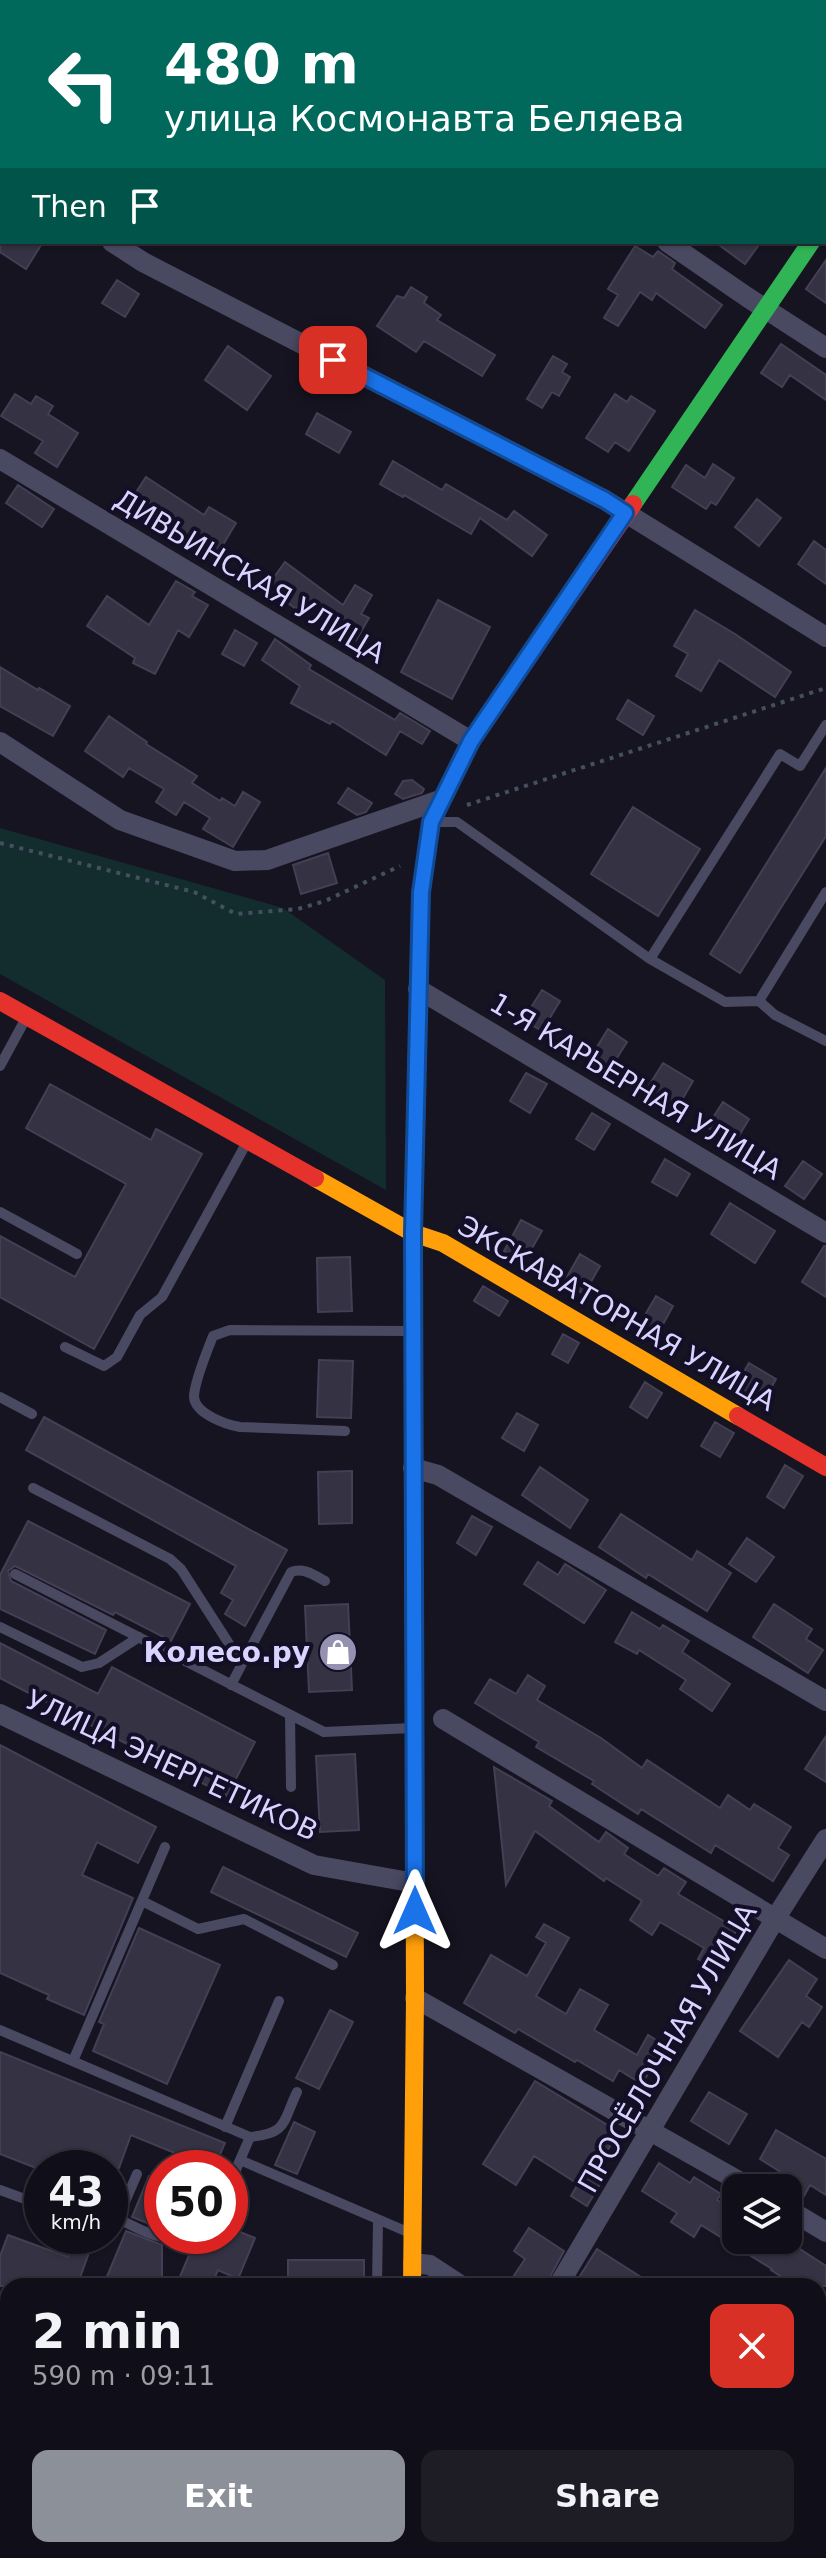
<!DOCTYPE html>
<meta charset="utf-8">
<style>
body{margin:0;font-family:"DejaVu Sans",sans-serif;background:#1e1d26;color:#f1f3f6;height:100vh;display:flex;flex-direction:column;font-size:30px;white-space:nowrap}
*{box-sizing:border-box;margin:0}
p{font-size:26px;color:#9c9ca2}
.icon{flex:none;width:44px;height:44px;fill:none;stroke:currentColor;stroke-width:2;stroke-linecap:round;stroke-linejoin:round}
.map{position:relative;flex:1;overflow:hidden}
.panel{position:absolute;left:0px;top:2278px;width:826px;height:280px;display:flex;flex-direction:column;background:#100f19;border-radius:24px 24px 0 0;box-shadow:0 2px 6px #0004,0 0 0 2px #302f38}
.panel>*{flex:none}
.hud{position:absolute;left:0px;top:0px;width:826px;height:244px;box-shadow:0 2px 6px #0004,0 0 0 2px #302f38;background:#00695c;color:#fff;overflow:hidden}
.controls{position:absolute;left:722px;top:2174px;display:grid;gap:16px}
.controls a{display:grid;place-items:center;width:80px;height:80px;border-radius:16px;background:#100f19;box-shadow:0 2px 6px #0004,0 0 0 2px #302f38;font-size:40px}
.speed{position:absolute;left:24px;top:2150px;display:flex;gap:16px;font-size:40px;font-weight:700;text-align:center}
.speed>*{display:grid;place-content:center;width:104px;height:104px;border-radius:50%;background:#100f19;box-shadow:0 2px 6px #0004,0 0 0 2px #302f38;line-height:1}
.speed small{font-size:20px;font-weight:400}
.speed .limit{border:12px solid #d22;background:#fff;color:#111}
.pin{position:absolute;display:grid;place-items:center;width:68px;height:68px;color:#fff;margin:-34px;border-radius:16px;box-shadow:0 4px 12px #0006}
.me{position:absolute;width:88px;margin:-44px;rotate:0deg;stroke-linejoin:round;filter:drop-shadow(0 0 6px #0008)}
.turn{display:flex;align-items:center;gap:28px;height:168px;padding:0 32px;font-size:36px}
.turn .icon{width:104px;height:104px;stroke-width:2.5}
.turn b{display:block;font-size:56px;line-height:68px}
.then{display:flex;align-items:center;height:76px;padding:0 32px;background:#0003;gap:16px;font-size:30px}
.round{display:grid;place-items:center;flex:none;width:84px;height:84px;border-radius:16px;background:#1e1d26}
.summary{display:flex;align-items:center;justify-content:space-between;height:136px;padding:0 32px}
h1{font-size:48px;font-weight:600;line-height:60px}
.cta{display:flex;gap:16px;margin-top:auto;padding:16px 32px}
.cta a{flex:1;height:92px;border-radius:16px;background:#8c9099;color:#fff;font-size:32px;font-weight:600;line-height:92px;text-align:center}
.cta a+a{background:#1e1d26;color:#f1f3f6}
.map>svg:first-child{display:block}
.green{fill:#132c2d}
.building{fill:#343243;stroke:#433f54;stroke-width:2}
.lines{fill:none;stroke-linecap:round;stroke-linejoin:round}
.path{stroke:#44505f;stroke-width:4;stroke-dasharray:4 6;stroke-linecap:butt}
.lane{stroke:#4a4962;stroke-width:10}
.street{stroke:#4a4962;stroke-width:20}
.fast{stroke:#30b455;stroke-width:18}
.slow{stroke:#ff9f0a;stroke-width:18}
.jam{stroke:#e5322d;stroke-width:18}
.route-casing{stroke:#114b97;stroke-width:20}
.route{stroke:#1a73e8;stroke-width:14}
.labels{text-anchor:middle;stroke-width:8;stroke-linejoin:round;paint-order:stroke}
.street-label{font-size:28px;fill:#d9d4ff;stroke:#130f26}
.poi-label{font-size:28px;font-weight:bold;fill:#d9d4ff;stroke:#130f26;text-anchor:end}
</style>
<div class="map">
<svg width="826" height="2558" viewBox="0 0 826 2558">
<rect width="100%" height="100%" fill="#161421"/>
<path class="green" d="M0,828l283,80 102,72 1,210 -386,-216z"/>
<path class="building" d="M0,242h43l-17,27 -26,-17z
M715,242h46l-16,22z
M635,246l18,11 5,-6 17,12 -3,6 50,36 -17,23 -49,-35 -4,7 -12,-8 -22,34 -14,-8 14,-23 -10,-6z
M826,260v43l-20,-14z
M117,280l22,14 -14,23 -23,-14z
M411,287l16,10 -3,6 17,12 -4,5 58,35 -13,21 -58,-35 -8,11 -39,-26 20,-30 7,2z
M781,344l45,31v25l-36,-25 -8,12 -21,-14z
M228,346l43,30 -24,34 -42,-30z
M553,356l14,8 -5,8 8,5 -11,19 -7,-4 -10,16 -15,-9z
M15,394l16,10 5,-8 17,10 -5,8 30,19 -21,34 -22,-14 8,-12 -42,-25z
M615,394l12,8 4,-6 24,15 -26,40 -14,-9 -7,10 -22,-14z
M317,413l34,19 -12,21 -33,-19z
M393,461l49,29 4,-6 61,36 7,-9 33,24 -15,21 -52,-38 -9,16 -67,-39 -1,2 -23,-13z
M713,464l21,14 -18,27 -5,-3 -5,7 -34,-22 14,-22 19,13z
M146,477l58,38 5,-8 27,16 -21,35 -86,-55z
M18,485l36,24 -12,18 -36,-24z
M757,499l24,19 -22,28 -24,-19z
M814,541l12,9v34l-28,-20z
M285,562l58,43 12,-20 17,10 -11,19 8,4 -13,22 -25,-15 3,-4 -31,-23 -7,11 -29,-22z
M176,581l19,11 -3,4 16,9 -19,32 -11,-7 -23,44 -22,-11 2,-5 -48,-32 20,-30 42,29z
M438,600l52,27 -38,72 -51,-27z
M695,610l40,24 56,38 -16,25 -56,-37 -18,31 -25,-15 12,-22 -14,-8z
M235,630l22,13 -13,23 -22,-12z
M275,639l36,26 -2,4 86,51 5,-7 30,18 -8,13 -22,-13 -14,24 -54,-34 -2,3 -39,-21 9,-17 -38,-26z
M0,667l38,23 1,-2 31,18 -17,30 -53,-30z
M628,700l26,16 -11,19 -26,-16z
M109,716l38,26 -1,2 51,32 -5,7 28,18 2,-3 13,8 8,-14 17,10 -27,45 -30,-18 7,-11 -26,-16 -8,13 -20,-13 8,-13 -35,-21 -6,9 -38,-26z
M826,768v68l-86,137 -30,-19z
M412,780l12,9 -2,4 -19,6 -8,-5 8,-13z
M348,788l24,15 -6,9 -9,3 -19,-12z
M633,807l67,42 -42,67 -67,-42z
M328,853l9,30 -36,11 -8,-29z
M542,990l18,11 -18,30 -19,-11z
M608,1029l19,13 -19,30 -19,-12z
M663,1063l30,18 -17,29 -31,-18z
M526,1073l21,11 -17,29 -20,-12z
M50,1084l101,56 5,-11 46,25 -108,195 -94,-52v-61l75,41 51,-93 -100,-56z
M723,1102l26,17 -15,25 -27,-17z
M592,1113l18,11 -16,26 -18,-11z
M665,1159l25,15 -13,22 -25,-14z
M803,1161l19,13 -18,25 -19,-13z
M730,1203l45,28 -20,32 -44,-29z
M521,1220l21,11 -18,31 -20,-11z
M824,1246h2v51l-24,-15z
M580,1254l20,12 -16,28 -20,-12z
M350,1257l2,54 -34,1 -1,-54z
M483,1286l25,15 -9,15 -25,-15z
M656,1296l17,10 -17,31 -18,-10z
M563,1334l16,9 -11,20 -16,-9z
M319,1360l34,1 -2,57 -34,-1z
M749,1363l27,16 -13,23 -27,-16z
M645,1382l17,11 -15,25 -17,-11z
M517,1413l21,12 -14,26 -22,-13z
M44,1417l243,133 -42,76 -20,-12 8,-14 -12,-7 15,-27 -210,-116z
M715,1422l19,11 -14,24 -19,-11z
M785,1465l18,11 -19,32 -17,-11z
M540,1467l48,33 -18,28 -48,-33z
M352,1471v52l-33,1 -1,-52z
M621,1514l71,46 5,-9 34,22 -24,38 -59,-37 -2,4 -47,-31z
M472,1516l20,11 -16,28 -19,-12z
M28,1521l162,83 -19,37 -56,-29 -2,3 -98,-49 -7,5 3,10 95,49 -11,24 -95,-45v-34z
M747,1538l27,19 -18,25 -27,-18z
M538,1562l20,13 7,-11 41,26 -22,33 -60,-39z
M348,1604l4,86 -43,2 -4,-86z
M774,1604l38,25 -6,10 17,11 -15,23 -55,-36z
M632,1612l28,17 3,-4 26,16 -7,11 48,32 -18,27 -32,-22 6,-9 -47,-30 -2,4 -22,-12z
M0,1643l98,51 14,-27 143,75 -28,54 -227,-118z
M528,1675l17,11 -8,14 64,38 41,30 5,-8 73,48 8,-13 22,15 4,-6 37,23 -13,21 11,7 -16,26 -58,-36 -4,8 -70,-44 -3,5 -46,-30 2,-3 -58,-34 3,-5 -64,-39 15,-24 26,15z
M826,1736v46l-21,-13z
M0,1745l156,82 -18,36 -41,-21 -15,33 51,23 -49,117 -37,-16 2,-4 -49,-22z
M355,1754l4,76 -39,2 -4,-76z
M494,1767l58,34 -3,5 50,36 7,-10 22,16 -4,6 34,22 6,-8 22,14 -8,12 59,35 -22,40 -17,-10 6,-11 -44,-26 -8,13 -22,-15 12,-19 -36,-23 -2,3 -69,-50 -29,54z
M223,1867l135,66 -12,24 -135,-65z
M544,1924l25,14 -33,58 30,18 14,-25 28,16 -14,25 43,25 11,-20 16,10 -22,39 -23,-14 -6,11 -36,-21 -2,2 -57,-33 -3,4 -51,-30 27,-48 36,21 19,-33 -10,-6z
M139,1928l81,37 -53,119 -74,-33 11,-27 -5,-2z
M789,1960l28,19 -11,17 16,11 -13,20 -7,-5 -24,35 -38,-26z
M330,2010l23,12 -34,67 -23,-11z
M0,2052l225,91 -11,25h-26l4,-8 -61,-25 -12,33h-83l-36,-14z
M535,2081l84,51 -26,41 10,6 -16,27 -16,-10 7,-12 -44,-28 -18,29 -33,-21z
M709,2092l38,22 -18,30 -38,-23z
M294,2122l21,10 -18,42 -22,-9z
M776,2130l50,29v36l-16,-10 -6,11 -29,-17 4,-8 -19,-12z
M659,2163l31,20 4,-6 27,17 -4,6 19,11v29h50l40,26v20h-30l-25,-16 1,-1 -71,-44 -7,12 -23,-15 6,-9 -35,-22z
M149,2176l13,5v48l-30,-12z
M230,2228l25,10 -17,41 -20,-9 -7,16h-35l21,-50 16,6 3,-6h14z
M529,2228l35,23 -19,35h-38l18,-27 -11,-8z
M126,2231l36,14v41h-59z
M8,2235l60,22 8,-21h19l-18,50h-77v-30z
M597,2249l58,37h-65l-12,-7z
M288,2260h76v26h-76z"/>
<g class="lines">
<path class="path" d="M824,186l2,-3
M467,805l359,-117
M0,843l194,49 42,22 62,-5 27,-8 75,-35"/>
<path class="lane" d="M824,50l2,-3
M435,822h22l193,137 75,43 34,-1 16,14 51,26
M650,959l130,-205 20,12 26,-41
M759,1001l67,-109
M0,1066l26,-48
M0,1212l77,42
M65,1347l39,19 13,-9 23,-42 22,-18 85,-155
M0,1397l32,17
M345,1431l-105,-4c-13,-2 -45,-13 -46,-30 0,-14 13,-46 19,-61l17,-6 181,1
M33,1488l137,71 11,10 61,95 -11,21
M15,1574l309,158 88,-4
M0,1627l82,40 17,-4 40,-26
M242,1664l49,-92c12,-5 23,3 34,9
M290,1715l1,72
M142,1901l56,28 46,-10 89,46
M0,2030l250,107 -10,23 170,73
M73,2061l92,-214
M225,2127l54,-126
M250,2137c38,-4 32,-14 47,-45
M230,2184l10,-24
M0,2190l22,8 20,2
M110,2215c20,8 53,31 74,21
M118,2218l19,-44
M377,2286l1,-66
M148,2550l3,8
M374,2558v-8
M444,2558l1,-8"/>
<path class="street" d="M263,0l5,2
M672,0l3,2
M427,2l1,-2
M0,10l2,-5
M824,107l2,1
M0,167l2,1
M112,242l31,20 462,238 221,137
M667,242l80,55 79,51
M0,459l471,282
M0,742l120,78 115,41 32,-1 173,-60
M418,989l408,244
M413,1468l25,7 388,226
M0,1714l314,151 101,18
M443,1719l383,230
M415,1998l336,190
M788,2209l38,23
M413,2263l17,2 32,21
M558,2286l217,-367 51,-80
M818,2509l8,5"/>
<path class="fast" d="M633,504l178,-262
M414,1660l-1,-427 6,-267"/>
<path class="slow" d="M824,224l2,-3
M315,1178l98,55 30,10 295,173
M412,2286l3,-288 -1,-338"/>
<path class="jam" d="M419,966l2,-74 10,-70 40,-81 162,-237
M0,1001l315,177
M738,1416l88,51
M410,2550v8"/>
</g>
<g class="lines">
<g class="route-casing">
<path id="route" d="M333,360l272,140 20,13 -154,228 -40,81 -10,70 -8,341 2,678"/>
</g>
<use href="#route" class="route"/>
</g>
<defs>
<g id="shop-disc" transform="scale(2)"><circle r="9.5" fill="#9591b1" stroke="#130f26"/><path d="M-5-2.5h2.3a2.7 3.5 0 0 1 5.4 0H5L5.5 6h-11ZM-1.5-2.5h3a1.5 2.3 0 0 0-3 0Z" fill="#fff"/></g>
</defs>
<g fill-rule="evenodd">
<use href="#shop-disc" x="338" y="1652"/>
</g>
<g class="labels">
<g class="street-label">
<text transform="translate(250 576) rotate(31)" y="10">ДИВЬИНСКАЯ УЛИЦА</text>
<text transform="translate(636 1086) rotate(31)" y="10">1-Я КАРЬЕРНАЯ УЛИЦА</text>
<text transform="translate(617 1313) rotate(30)" y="10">ЭКСКАВАТОРНАЯ УЛИЦА</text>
<text transform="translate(172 1765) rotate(25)" y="10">УЛИЦА ЭНЕРГЕТИКОВ</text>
<text transform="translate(667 2048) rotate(-60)" y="10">ПРОСЁЛОЧНАЯ УЛИЦА</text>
</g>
<g class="poi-label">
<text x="310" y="1662">Колесо.ру</text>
</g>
</g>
</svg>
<div class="controls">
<a><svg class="icon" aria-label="layers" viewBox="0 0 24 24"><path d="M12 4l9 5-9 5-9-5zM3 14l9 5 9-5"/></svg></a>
</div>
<div class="speed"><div>43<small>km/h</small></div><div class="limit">50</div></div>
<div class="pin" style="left:333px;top:360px;background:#d93025"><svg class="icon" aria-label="arrive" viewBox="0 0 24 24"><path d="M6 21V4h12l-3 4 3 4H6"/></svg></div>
<svg class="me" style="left:415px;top:1911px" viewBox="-20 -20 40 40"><path d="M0-17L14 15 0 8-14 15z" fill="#1a73e8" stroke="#fff" stroke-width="4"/></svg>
<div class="hud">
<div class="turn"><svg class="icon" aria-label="left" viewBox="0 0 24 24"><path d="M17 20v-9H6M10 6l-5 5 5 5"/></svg><div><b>480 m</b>улица Космонавта Беляева</div></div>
<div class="then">Then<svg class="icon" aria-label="arrive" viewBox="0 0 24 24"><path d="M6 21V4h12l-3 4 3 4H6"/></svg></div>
</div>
<section class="panel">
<div class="summary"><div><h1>2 min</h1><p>590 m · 09:11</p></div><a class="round" style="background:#d93025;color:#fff"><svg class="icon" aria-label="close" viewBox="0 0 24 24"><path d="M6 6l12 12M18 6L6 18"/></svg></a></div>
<div class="cta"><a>Exit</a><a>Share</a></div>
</section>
</div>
